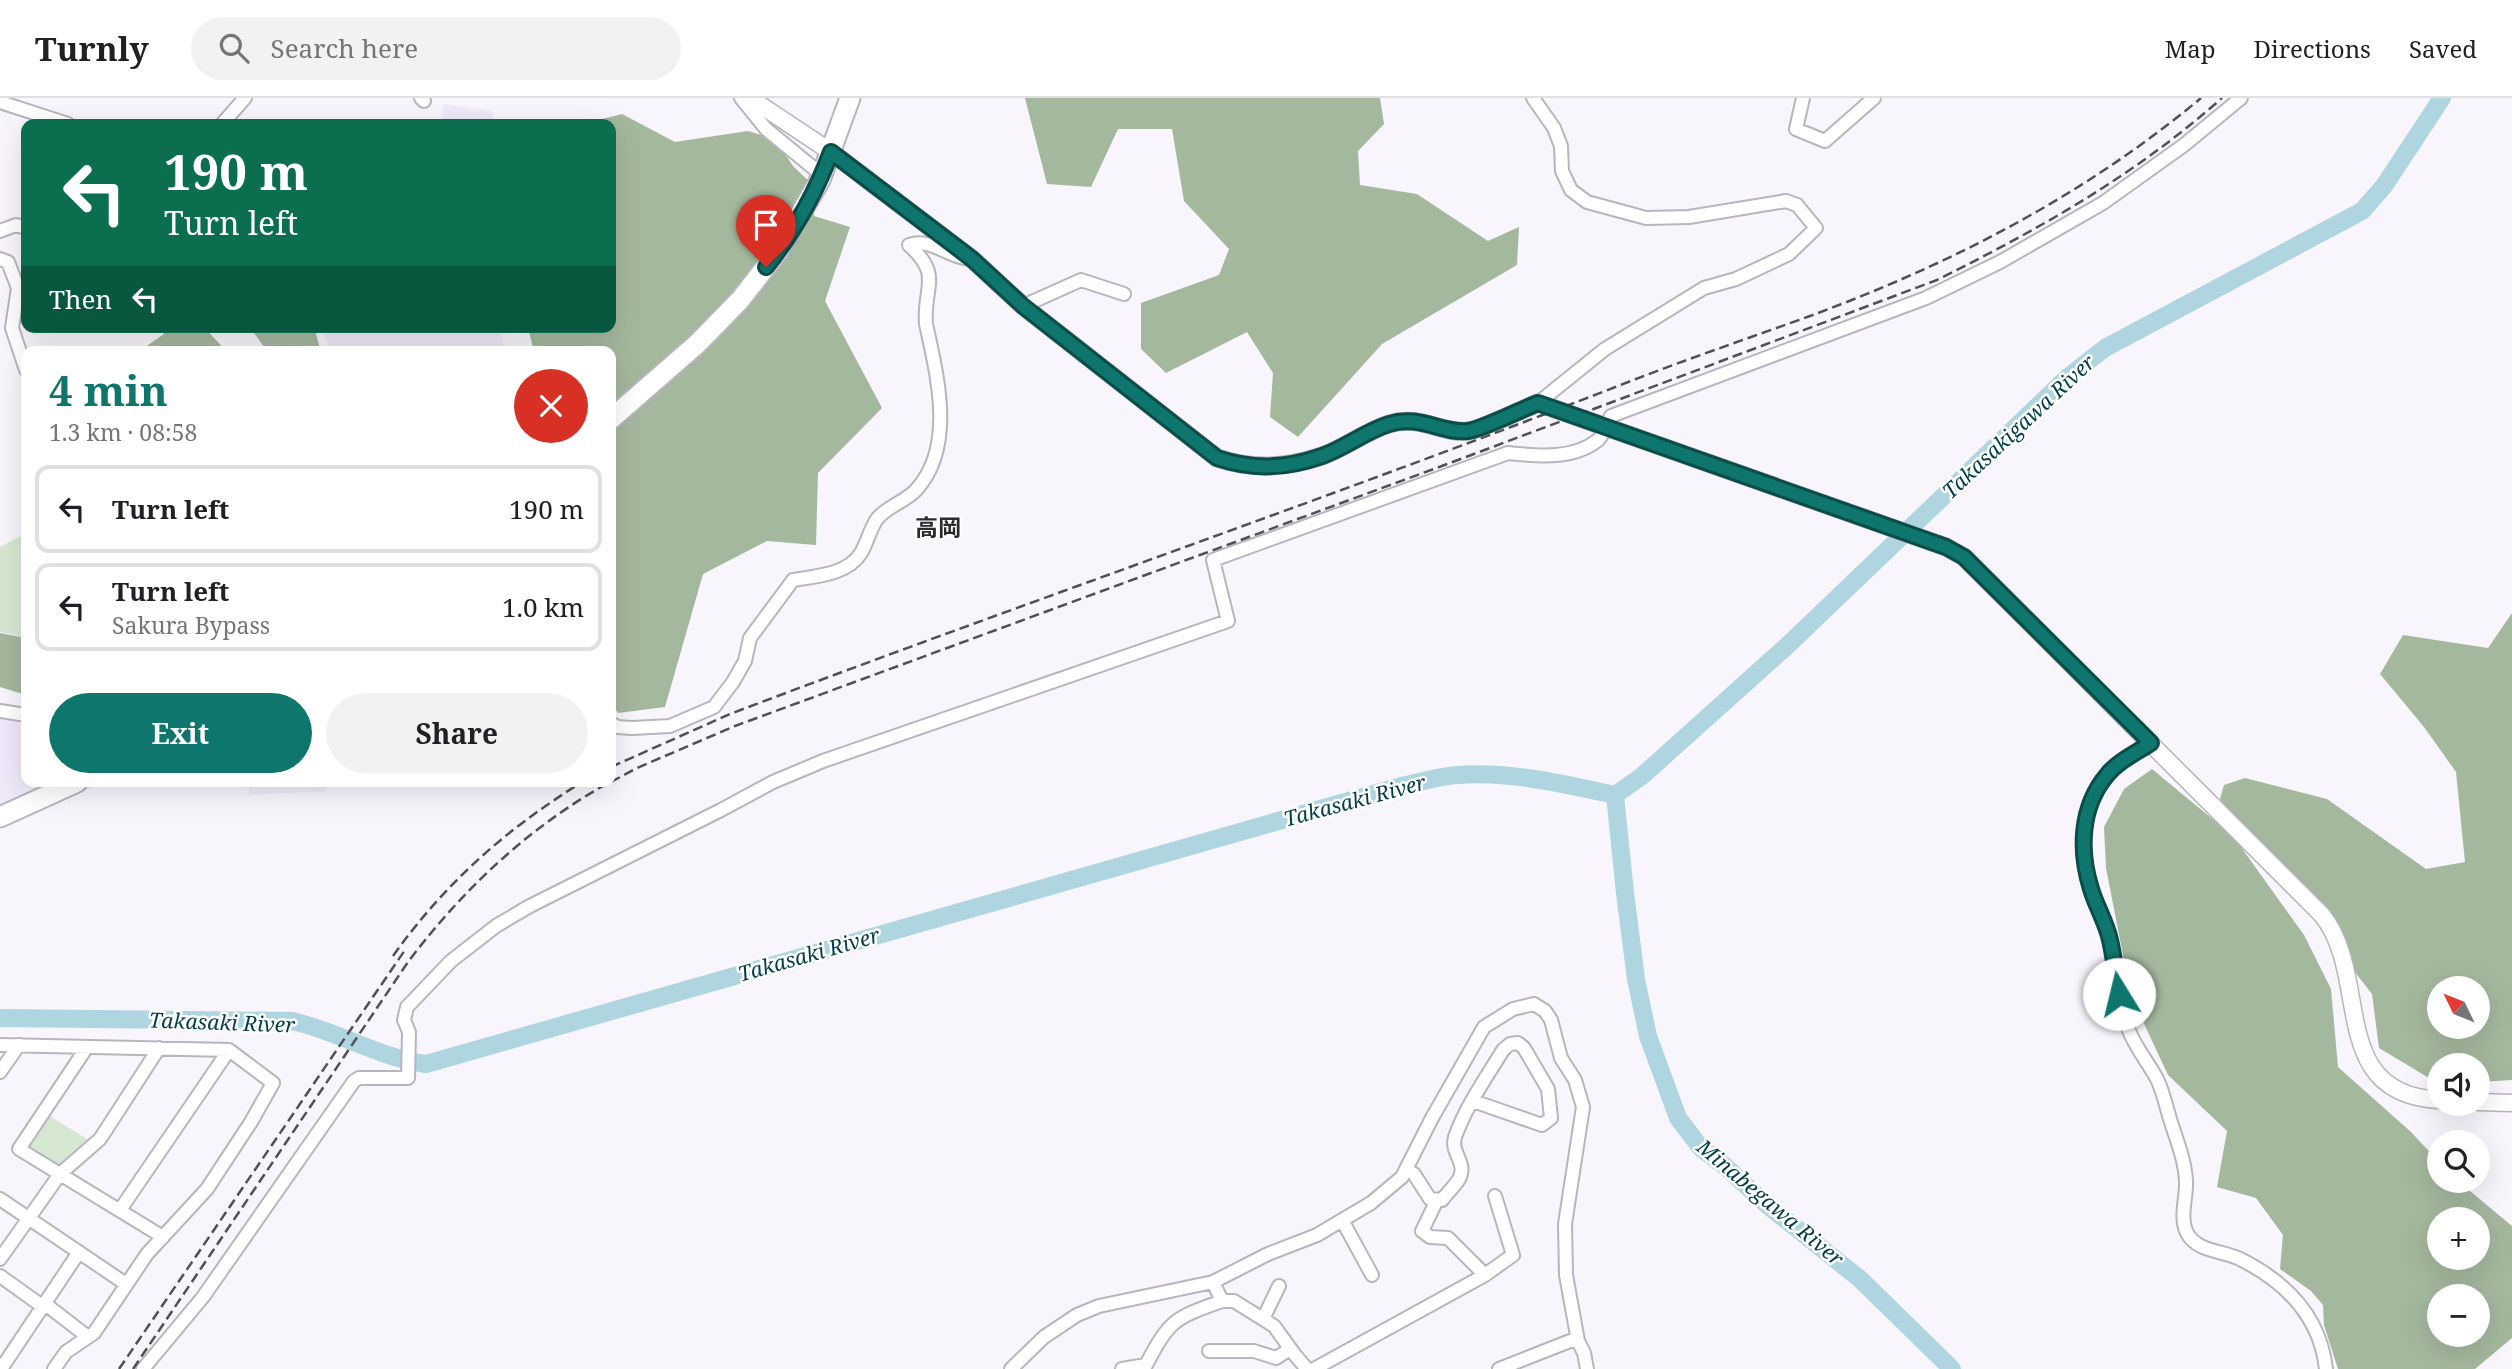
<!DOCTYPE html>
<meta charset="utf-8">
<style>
body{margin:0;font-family:"Noto Serif","Noto Sans JP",serif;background:#f2f2f2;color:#202124;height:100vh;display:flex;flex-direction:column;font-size:26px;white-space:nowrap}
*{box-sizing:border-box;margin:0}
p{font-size:23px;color:#757577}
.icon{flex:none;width:38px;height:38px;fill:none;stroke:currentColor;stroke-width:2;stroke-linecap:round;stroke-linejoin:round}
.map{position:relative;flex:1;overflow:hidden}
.panel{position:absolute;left:21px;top:248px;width:595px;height:441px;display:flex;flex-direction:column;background:#fff;border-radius:14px;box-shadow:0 7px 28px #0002}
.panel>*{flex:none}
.guide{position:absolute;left:21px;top:21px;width:595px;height:214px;border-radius:14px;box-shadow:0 7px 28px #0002;background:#0b6e4f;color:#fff;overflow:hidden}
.needle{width:46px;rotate:313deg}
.controls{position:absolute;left:2427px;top:878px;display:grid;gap:14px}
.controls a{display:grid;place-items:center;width:63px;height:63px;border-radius:50%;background:#fff;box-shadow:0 7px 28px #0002;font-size:35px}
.pin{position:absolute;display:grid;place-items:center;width:60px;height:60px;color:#fff;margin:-72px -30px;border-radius:50% 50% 50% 0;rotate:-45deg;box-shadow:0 0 7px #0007}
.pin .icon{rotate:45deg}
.me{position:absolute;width:77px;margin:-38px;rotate:351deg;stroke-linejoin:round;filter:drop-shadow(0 0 5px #0008)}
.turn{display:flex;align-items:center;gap:24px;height:147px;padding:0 28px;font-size:32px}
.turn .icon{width:91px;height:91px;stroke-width:2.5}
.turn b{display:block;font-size:49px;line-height:60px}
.then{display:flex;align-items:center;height:66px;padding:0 28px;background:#0003;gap:14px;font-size:26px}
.round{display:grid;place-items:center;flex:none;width:74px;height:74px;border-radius:37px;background:#f2f2f2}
.summary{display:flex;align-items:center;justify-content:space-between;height:119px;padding:0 28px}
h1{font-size:42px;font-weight:700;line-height:52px;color:#0f766e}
.cta{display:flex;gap:14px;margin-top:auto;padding:14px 28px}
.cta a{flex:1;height:80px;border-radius:42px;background:#0f766e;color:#fff;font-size:28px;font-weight:700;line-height:80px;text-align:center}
.cta a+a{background:#f2f2f2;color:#202124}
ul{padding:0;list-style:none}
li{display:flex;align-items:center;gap:21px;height:88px;margin:0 14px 10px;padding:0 14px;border:4px solid #e0e0e0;border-radius:14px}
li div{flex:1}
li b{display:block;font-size:26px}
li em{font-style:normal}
header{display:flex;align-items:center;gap:42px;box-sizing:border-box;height:98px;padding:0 35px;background:#fff;border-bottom:2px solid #e0e0e0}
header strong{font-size:33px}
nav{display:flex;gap:38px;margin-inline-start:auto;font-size:24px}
.search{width:490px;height:63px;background:#f2f2f2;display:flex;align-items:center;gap:18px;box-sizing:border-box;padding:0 24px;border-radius:38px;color:#757577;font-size:26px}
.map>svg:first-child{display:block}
.built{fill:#efe9f9}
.green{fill:#d6e7d2}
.forest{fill:#a4b89e;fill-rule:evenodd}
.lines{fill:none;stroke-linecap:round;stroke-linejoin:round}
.river{stroke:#afd5e1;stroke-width:18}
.minor-casing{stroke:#b8b5bd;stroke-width:16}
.tertiary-casing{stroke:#b8b5bd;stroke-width:19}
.trunk-casing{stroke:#b8b5bd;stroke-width:23}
.minor{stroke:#fff;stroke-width:12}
.tertiary{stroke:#fff;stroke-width:16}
.trunk{stroke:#fff;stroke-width:19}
.rail{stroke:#525054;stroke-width:2.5;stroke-dasharray:10 5;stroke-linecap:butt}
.route-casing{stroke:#0a4d48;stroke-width:18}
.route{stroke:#0f766e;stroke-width:12}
.labels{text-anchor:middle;stroke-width:5;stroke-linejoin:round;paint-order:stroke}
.water-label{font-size:21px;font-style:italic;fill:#023d4a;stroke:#fff}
.quarter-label{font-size:23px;font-weight:bold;fill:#2b2a2d;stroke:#fff}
</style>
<header>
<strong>Turnly</strong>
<div class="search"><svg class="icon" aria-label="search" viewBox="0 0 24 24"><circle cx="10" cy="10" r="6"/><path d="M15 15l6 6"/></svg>Search here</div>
<nav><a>Map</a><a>Directions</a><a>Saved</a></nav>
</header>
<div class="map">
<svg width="2512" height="1271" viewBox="0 0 2512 1271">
<rect width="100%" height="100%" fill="#f8f5fd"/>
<path class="built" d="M444,6l48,7 2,13h-54z
M325,229h177l1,25h-172l-9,-22z
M0,619h26v65h79l-105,44z
M249,684h77l1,9 -78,4z"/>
<path class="green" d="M26,435v104l-26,-5v-85z
M48,1017l44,27 -33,27 -31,-19v-6z"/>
<path class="forest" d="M1025,0h355l4,26 -26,27 2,34 57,9 71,47 31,-14 -2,38 -135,79 -84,93 -28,-20 3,-44 -26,-41 -81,41 -25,-24v-46l78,-28 10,-26 -45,-48 -12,-72h-54l-27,58 -44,-3z
M622,16l53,28 73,-11 27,8 18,27 23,22 -2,28 36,11 -25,74 57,107 -64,65 -2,72 -49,-4 -64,33 -38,133 -47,6 -7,-10v-351h-94l16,-4 -5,-21h83v-203h-28z
M161,229h43l23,25h-89l26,-18z
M250,229h64l7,25h-58l3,-2z
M2512,515v467l-34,2v-16h-38l-1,18 -60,-36 -7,-54 -152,-195 4,-14 21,-7 82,21 99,70 39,-7 -9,-90 -32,-45 -44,-53 23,-39 85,13zM2440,891h38v38h-38z
M0,535l26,5v57l-26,-8z
M2152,671l81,67 71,99 27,54 7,78 73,65 28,30 1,19h18l54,45v112l-37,31h-137l-14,-44 -1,-20 -12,-14 -31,-22 3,-34 -27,-37 -39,-11 10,-56 -59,-56 -37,-79 -25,-128 -2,-41 20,-38zM2440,1122h38v38h-38zM2440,1199h38v38h-38z"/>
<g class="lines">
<path class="river" d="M1615,697l10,98 11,86 12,57 30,82 23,30 25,19 40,37 94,75 92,90
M0,920l292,3c46,10 87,37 134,43l972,-277c20,-4 40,-11 60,-12 52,-4 106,9 157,20l27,-19 147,-132 279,-267 37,-29 257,-137 22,-25 58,-88"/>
<g class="minor-casing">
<path id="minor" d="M421,0l3,3
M741,0l25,31 56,46
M1533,0l21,30 7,18 1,25 9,19 16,12 59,16 43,-1 97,-16 11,4 19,23 -27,26 -53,25 -32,9 -99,61 -67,54
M1803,0l-7,31 29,12 49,-43
M0,4l68,22
M222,26l23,-26
M0,133l16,-6 10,3
M0,161l8,3 10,26 -6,40 14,42
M1023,208l58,-26 43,14
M0,613l26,4
M611,625l6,4 15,1 38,-2 44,-19 19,-25 12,-21 5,-23 43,-58c23,-4 54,-5 68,-27 6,-10 9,-24 16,-34 10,-13 28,-17 39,-29 40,-43 21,-115 10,-166 -3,-38 17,-48 -17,-79 23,-8 38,13 63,14
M2151,645c-15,9 -32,18 -44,31 -27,31 -28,79 -16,116 6,16 15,32 19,49 7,30 8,60 18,89 6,18 20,34 29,51 6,12 9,27 13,40 6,20 15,40 16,62 1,16 -7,36 1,52 9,18 35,18 51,25 47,23 82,57 88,111
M0,947l229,5 44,33 -22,39 -44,67 -60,65 -53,79 -28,19 -12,17
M87,949l-68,102 144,88
M0,974l19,-27
M1406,1071l8,5 16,25 12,1c5,-7 13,-14 17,-21 9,-16 -9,-26 -4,-42 11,-31 31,-59 48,-87l7,-6 8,-1 6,5 24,41 3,29 -9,7 -69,-24
M0,1101l126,85
M120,1112l109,-160
M1342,1122l30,55
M0,1161l60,-85 40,-35 59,-91
M1485,1177l28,-20 -18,-59
M0,1178l42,30
M1213,1184l9,19h12l40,25 21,29 12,14
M44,1205l44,34
M1263,1221l16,-33
M1209,1253h45l22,7 14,-9
M1,1271l78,-117
M143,1271l60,-72 151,-216 5,-3h49l1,-46 -5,-12 3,-13 44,-46 45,-35 32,-19 193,-97 52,-28 50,-21 405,-140 -15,-61 295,-107c30,3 65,7 90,-13 6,-5 9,-17 13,-24l315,-118 74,-36 103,-59 81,-58 57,-47
M1011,1271l33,-32 33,-22 22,-9 114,-24 55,-28 49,-19 54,-32 31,-26 30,-59 52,-91 29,-18 21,-5 11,7 6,9 10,38 14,22 8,27 -18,117 1,51 12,66
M1122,1271l24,-4c24,-46 29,-47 76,-64
M1314,1271l171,-94 -37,-37 -18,-1 -8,-6 15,-31
M1499,1271l71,-28h8l6,12 3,16"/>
</g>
<g class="tertiary-casing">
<path id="tertiary" d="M750,0l81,54 141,107 51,47 194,152c36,12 68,10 105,-2 23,-8 44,-25 67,-32 31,-10 52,10 79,7 15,-2 54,-22 70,-28l408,144 18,10 358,358c50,62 4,180 118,185
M2478,1004l34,1"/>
</g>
<g class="trunk-casing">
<path id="trunk" d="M611,321l86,-75 43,-44 39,-50 41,-70 30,-82
M0,719l77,-35"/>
</g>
<use href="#minor" class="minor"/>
<use href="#tertiary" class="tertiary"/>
<use href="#trunk" class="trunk"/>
<path class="rail" d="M611,669l119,-53c301,-114 606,-218 906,-335 57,-22 116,-42 174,-63 141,-52 275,-121 391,-218
M611,684l26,-14 98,-42 715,-263 487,-183c104,-52 197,-104 285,-182
M393,858c52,-73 112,-126 189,-174
M119,1271l286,-419
M133,1271l275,-407c55,-73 122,-136 202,-180"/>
</g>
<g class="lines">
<g class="route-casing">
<path id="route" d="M766,169c27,-34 50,-75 65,-115l141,107 51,47 194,152c36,12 68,11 105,-2 23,-8 44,-25 67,-32 31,-10 53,10 79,7 15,-2 54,-22 70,-28l408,144 18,10 187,186c-15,10 -33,18 -44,32 -27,32 -28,76 -16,114 5,17 15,33 19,51 4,17 6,36 9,54"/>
</g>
<use href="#route" class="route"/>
</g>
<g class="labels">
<g class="water-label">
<text transform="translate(2019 329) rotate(-43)" y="7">Takasakigawa River</text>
<text transform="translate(1355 703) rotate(-15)" y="7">Takasaki River</text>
<text transform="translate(809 857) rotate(-16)" y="7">Takasaki River</text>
<text transform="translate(222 925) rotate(2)" y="7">Takasaki River</text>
<text transform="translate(1770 1105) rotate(40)" y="7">Minabegawa River</text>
</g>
<g class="quarter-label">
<text x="938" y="438">高岡</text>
</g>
</g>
</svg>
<div class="controls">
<a><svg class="needle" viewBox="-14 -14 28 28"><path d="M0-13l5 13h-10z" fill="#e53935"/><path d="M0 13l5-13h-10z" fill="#757577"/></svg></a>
<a><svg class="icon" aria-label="sound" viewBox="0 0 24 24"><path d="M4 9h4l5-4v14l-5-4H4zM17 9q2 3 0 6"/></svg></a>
<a><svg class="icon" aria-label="search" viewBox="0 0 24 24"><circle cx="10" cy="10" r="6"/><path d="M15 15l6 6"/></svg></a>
<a>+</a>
<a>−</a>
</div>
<div class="pin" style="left:766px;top:169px;background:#d93025"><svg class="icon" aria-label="arrive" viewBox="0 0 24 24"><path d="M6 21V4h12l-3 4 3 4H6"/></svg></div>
<svg class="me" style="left:2119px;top:896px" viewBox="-20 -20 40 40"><circle r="19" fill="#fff"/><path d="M0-13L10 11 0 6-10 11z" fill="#0f766e"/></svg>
<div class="guide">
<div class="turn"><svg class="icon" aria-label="left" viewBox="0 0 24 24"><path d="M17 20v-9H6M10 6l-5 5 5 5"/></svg><div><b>190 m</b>Turn left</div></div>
<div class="then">Then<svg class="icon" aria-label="left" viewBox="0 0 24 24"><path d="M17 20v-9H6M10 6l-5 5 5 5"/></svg></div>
</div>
<section class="panel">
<div class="summary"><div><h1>4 min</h1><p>1.3 km · 08:58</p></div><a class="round" style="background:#d93025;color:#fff"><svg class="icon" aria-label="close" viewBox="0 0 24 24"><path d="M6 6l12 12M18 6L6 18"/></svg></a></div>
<ul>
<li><svg class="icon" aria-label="left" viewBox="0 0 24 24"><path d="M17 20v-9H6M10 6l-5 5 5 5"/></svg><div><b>Turn left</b></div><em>190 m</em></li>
<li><svg class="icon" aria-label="left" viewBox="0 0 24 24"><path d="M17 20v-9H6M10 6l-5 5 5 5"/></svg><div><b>Turn left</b><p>Sakura Bypass</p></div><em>1.0 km</em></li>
</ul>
<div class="cta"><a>Exit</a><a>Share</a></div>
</section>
</div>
